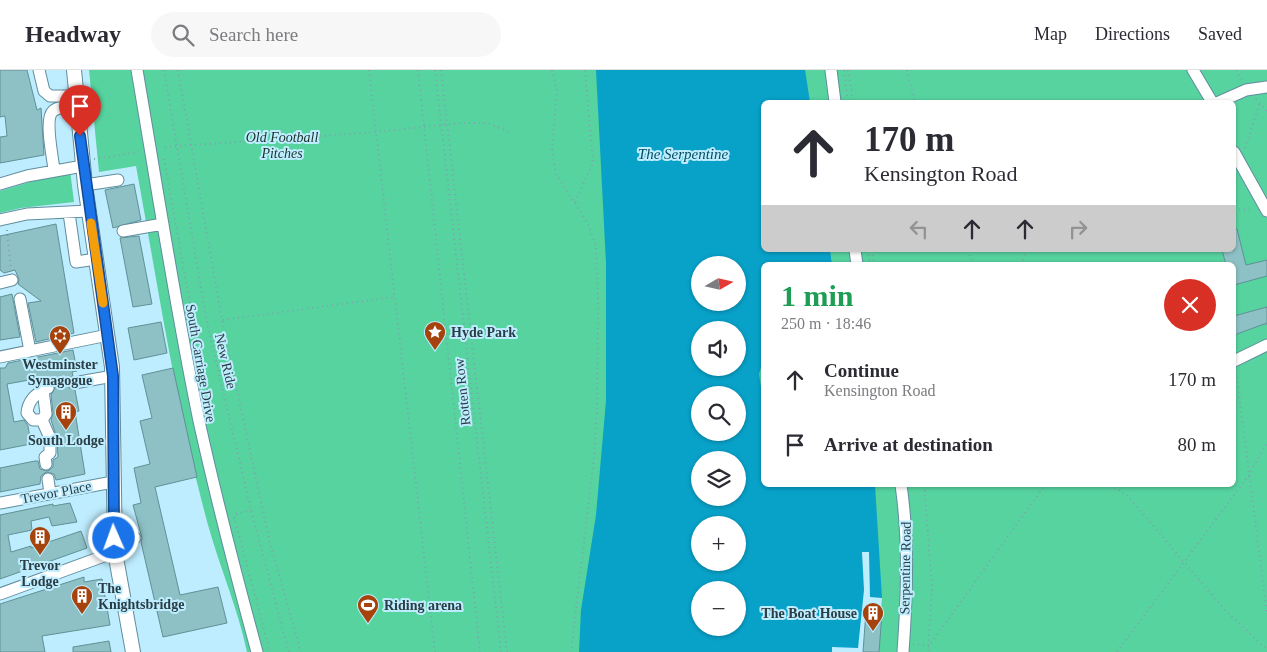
<!DOCTYPE html>
<meta charset="utf-8">
<style>
body{margin:0;font-family:"Times New Roman",serif;background:#f7f7f7;color:#2b2b33;height:100vh;display:flex;flex-direction:column;font-size:19px;white-space:nowrap}
*{box-sizing:border-box;margin:0}
p{font-size:16px;color:#7c7c81}
.icon{flex:none;width:28px;height:28px;fill:none;stroke:currentColor;stroke-width:2;stroke-linecap:round;stroke-linejoin:round}
.map{position:relative;flex:1;overflow:hidden}
.side{position:absolute;left:761px;top:192px;width:475px;height:225px;display:flex;flex-direction:column;background:#fff;border-radius:8px;box-shadow:0 1px 4px #0004}
.side>*{flex:none}
.top-card{position:absolute;left:761px;top:30px;width:475px;height:152px;border-radius:8px;box-shadow:0 1px 4px #0004;background:#fff;color:#2b2b33;overflow:hidden}
.needle{width:32px;rotate:81deg}
.buttons{position:absolute;left:691px;top:186px;display:grid;gap:10px}
.buttons a{display:grid;place-items:center;width:55px;height:55px;border-radius:50%;background:#fff;box-shadow:0 1px 4px #0004;font-size:25px}
.pin{position:absolute;display:grid;place-items:center;width:42px;height:42px;color:#fff;margin:-51px -21px;border-radius:50% 50% 50% 0;rotate:-45deg;box-shadow:0 0 5px #0007}
.pin .icon{rotate:45deg}
.me{position:absolute;width:55px;margin:-28px;rotate:358deg;stroke-linejoin:round;filter:drop-shadow(0 0 4px #0008)}
.turn{display:flex;align-items:center;gap:18px;height:105px;padding:0 20px;font-size:22px}
.turn .icon{width:65px;height:65px;stroke-width:2.5}
.turn b{display:block;font-size:35px;line-height:42px}
.lanes{display:flex;align-items:center;height:48px;padding:0 20px;background:#0003;justify-content:center;gap:25px;direction:ltr}
.lanes .off{opacity:.35}
.round{display:grid;place-items:center;flex:none;width:52px;height:52px;border-radius:26px;background:#f7f7f7}
.head{display:flex;align-items:center;justify-content:space-between;height:85px;padding:0 20px}
h1{font-size:30px;font-weight:600;line-height:38px;color:#1e9e55}
ul{padding:0;list-style:none}
li{display:flex;align-items:center;gap:15px;height:65px;padding:0 20px}
li div{flex:1}
li b{display:block;font-size:19px}
li em{font-style:normal}
header{display:flex;align-items:center;gap:30px;box-sizing:border-box;height:70px;padding:0 25px;background:#fff;border-bottom:1px solid #e1e1e2}
header strong{font-size:24px}
nav{display:flex;gap:28px;margin-inline-start:auto;font-size:18px}
.search{width:350px;height:45px;background:#f7f7f7;display:flex;align-items:center;gap:12px;box-sizing:border-box;padding:0 18px;border-radius:28px;color:#7c7c81;font-size:19px}
.map>svg:first-child{display:block}
.green{fill:#56d39f;fill-rule:evenodd}
.water{fill:#08a1c8;fill-rule:evenodd}
.pier{fill:#beedff}
.building{fill:#8dc1c5;stroke:#5f9196}
.lines{fill:none;stroke-linecap:round;stroke-linejoin:round}
.minor-casing{stroke:#618d9e;stroke-width:13}
.major-casing{stroke:#618d9e;stroke-width:16}
.path{stroke:#7fa2af;stroke-width:2;stroke-dasharray:1 4;stroke-linecap:butt}
.minor{stroke:#fff;stroke-width:11}
.major{stroke:#fff;stroke-width:14}
.route-casing{stroke:#114b97;stroke-width:12}
.route{stroke:#1a73e8;stroke-width:9}
.slow{stroke:#f59e0b;stroke-width:9}
.labels{text-anchor:middle;stroke-width:4;stroke-linejoin:round;paint-order:stroke}
.park-label{font-size:14px;font-style:italic;fill:#1a3227;stroke:#beedff}
.poi-label{font-size:14px;font-weight:bold;fill:#2a3d44;stroke:#beedff;text-anchor:start}
.street-label{font-size:14px;fill:#2a3d44;stroke:#beedff}
.water-label{font-size:15px;font-style:italic;fill:#004d61;stroke:#beedff}
</style>
<header>
<strong>Headway</strong>
<div class="search"><svg class="icon" aria-label="search" viewBox="0 0 24 24"><circle cx="10" cy="10" r="6"/><path d="M15 15l6 6"/></svg>Search here</div>
<nav><a>Map</a><a>Directions</a><a>Saved</a></nav>
</header>
<div class="map">
<svg width="1267" height="582" viewBox="0 0 1267 582">
<rect width="100%" height="100%" fill="#beedff"/>
<path class="green" d="M89,0h1178v582h-1020c-9,-43 -27,-84 -39,-127 -32,-117 -50,-239 -72,-359l-37,6zM764,32h470v148h-470zM700,195h38v37h-38zM764,195h470v220h-470zM700,260h38v38h-38zM700,325h38v37h-38zM700,390h38v38h-38zM700,455h38v37h-38zM700,520h38v38h-38z
M70,100l4,32 -53,6 -21,5v-22z"/>
<path class="water" d="M596,0h209l5,32h-46v148h66l2,15h-68v93l-5,16 5,33v78h111l7,113 -3,54h-300l2,-42 15,-95 10,-114v-138zM700,195h38v37h-38zM700,260h38v38h-38zM700,325h38v37h-38zM700,390h38v38h-38zM700,455h38v37h-38zM700,520h38v38h-38z"/>
<path class="pier" d="M862,482h7l1,45 12,1 -3,54h-47v-5l26,1 6,-58z"/>
<path class="building" d="M0,0h27l10,40 4,-2 3,47 -44,8v-26l7,-1 -2,-20 -5,1z
M134,114l7,36 -28,8 -8,-38z
M56,154l18,109 -38,9 -8,-39 13,-2 -23,-17 1,-5 -4,-9 -11,3 -4,-3v-34z
M1237,159l9,36 21,-5v16l-33,9v-20h-8l-4,-15h12v-20z
M139,166l13,68 -19,3 -13,-69z
M12,224l8,43 -20,3v-43z
M1267,237v16l-33,12v-19z
M161,252l6,31 -33,7 -6,-32z
M73,280l4,21 -5,1 1,4 -4,2 -2,6 2,4 6,2 4,21 -4,1 10,62 -29,6 -2,-6 -8,-2 -5,4 -1,8 -40,8v-24l35,-7h3l2,8 8,2 5,-4v-7l5,-3 -1,-19 -6,-18 2,-7 -2,-18 4,-7 -2,-6 -7,-1v-4l-39,7 7,38 10,-2 4,6 3,18 -31,6v-82h5l3,-5z
M173,298l24,109 -42,10 25,108 38,-8 9,36 -64,14 -22,-95 1,-4 -9,-33 8,-2 -7,-35 16,-4 -10,-43 12,-3 -10,-43z
M70,433l7,19 -25,4 -3,-9 -18,4 1,9 -24,5 3,17 20,-6v2l50,-17 6,17 -87,31v-64l53,-11v2z
M84,507v5l18,-3 8,46 -68,11 3,16h-45v-48z
M866,541l16,2 -3,39h-16z
M109,571l2,11h-38v-5z"/>
<g class="lines">
<g class="minor-casing">
<path id="minor" d="M39,0l5,21 6,5h26
M137,0c20,117 38,235 62,351 17,77 37,154 58,231
M831,0l4,32
M1193,0l19,32
M1219,32l27,-12 21,-3
M1234,82l33,59
M54,100c-1,-12 -10,-51 -1,-59 6,-5 17,-4 24,-4
M0,114l27,-8 56,-10
M85,115l33,-5
M69,143l7,49 20,-3
M0,150l27,-6 62,-3
M123,161l40,-7
M855,180l2,15
M0,213l12,-3
M20,229l10,52
M0,287l108,-22
M1234,291l33,-16
M74,313l39,-7
M43,320l3,24 -4,6h-9l-6,-7c1,-13 9,-20 21,-25
M42,350l8,18v15l-5,4 1,7
M48,409l2,14
M901,415c8,55 6,112 2,167
M0,433l113,-21
M115,468h20
M0,524l115,-42"/>
</g>
<g class="major-casing">
<path id="major" d="M74,0l11,115 27,182 3,185 18,100"/>
</g>
<path class="path" d="M164,0l43,253 44,187 38,142
M178,0l44,250 48,224 31,108
M369,0l66,582
M418,0l62,582
M435,0l66,582
M441,0l66,582
M552,0l5,20 -5,62 4,22 31,48 9,24 2,52 -1,111 -3,49 -23,194
M844,0l4,32
M848,0l5,32
M907,0l8,32
M1237,0l4,10
M1256,29l11,12
M165,77l211,-15 84,-9h28l23,10
M1245,78l15,-46
M94,89l45,-7
M164,89l42,234
M575,132l18,-39 -8,-93
M1234,139l20,1
M7,160l4,40
M868,180l2,15
M872,180l2,15
M968,180l5,15
M1021,195l6,-15
M223,250l171,-23
M1266,254l1,4
M1236,302l31,241
M924,415l8,103 -4,64
M1110,415l17,10 97,114 43,41
M236,444l15,-4
M234,447l36,135
M913,574l16,2 116,-161
M1117,582l132,-177 18,-32"/>
<use href="#minor" class="minor"/>
<use href="#major" class="major"/>
</g>
<g class="lines">
<g class="route-casing">
<path id="route" d="M80,66l33,240 1,162"/>
</g>
<use href="#route" class="route"/>
<path class="slow" d="M91,153l12,80"/>
</g>
<defs>
<g id="sight-pin" transform="scale(1.125)"><path d="M0 17L-7.5 6A9.5 9.5 0 1 1 7.5 6Z" fill="#a6420c" stroke="#beedff"/><path d="M0-6L1.8-2.2L6-1.7L2.9 1.2L3.7 5.4L0 3.3L-3.7 5.4L-2.9 1.2L-6-1.7L-1.8-2.2Z" fill="#fff"/></g>
<g id="synagogue-pin" transform="scale(1.125)"><path d="M0 17L-7.5 6A9.5 9.5 0 1 1 7.5 6Z" fill="#a6420c" stroke="#beedff"/><path d="M0-6.5L5.6 3.2H-5.6ZM0 6.5L5.6-3.2H-5.6Z" fill="#fff"/></g>
<g id="building-pin" transform="scale(1.125)"><path d="M0 17L-7.5 6A9.5 9.5 0 1 1 7.5 6Z" fill="#a6420c" stroke="#beedff"/><path d="M-4-6H4V6H1V3H-1V6H-4ZM-2.5-4.3h1.7v1.8h-1.7ZM.8-4.3h1.7v1.8H.8ZM-2.5-1h1.7V.8h-1.7ZM.8-1h1.7V.8H.8Z" fill="#fff"/></g>
<g id="stadium-pin" transform="scale(1.125)"><path d="M0 17L-7.5 6A9.5 9.5 0 1 1 7.5 6Z" fill="#a6420c" stroke="#beedff"/><path d="M0-5a6.5 5 0 1 0 0 10a6.5 5 0 1 0 0-10ZM-3.5-1.8h7v3.6h-7Z" fill="#fff"/></g>
</defs>
<g fill-rule="evenodd">
<use href="#sight-pin" x="435" y="262"/>
<use href="#synagogue-pin" x="60" y="266"/>
<use href="#building-pin" x="66" y="342"/>
<use href="#building-pin" x="40" y="467"/>
<use href="#building-pin" x="82" y="526"/>
<use href="#stadium-pin" x="368" y="535"/>
<use href="#building-pin" x="873" y="543"/>
</g>
<g class="labels">
<g class="park-label">
<text x="282" y="72">Old Football<tspan x="282" dy="16">Pitches</tspan></text>
</g>
<g class="poi-label">
<text x="451" y="267">Hyde Park</text>
<text x="60" y="299" text-anchor="middle">Westminster<tspan x="60" dy="16">Synagogue</tspan></text>
<text x="66" y="375" text-anchor="middle">South Lodge</text>
<text x="40" y="500" text-anchor="middle">Trevor<tspan x="40" dy="16">Lodge</tspan></text>
<text x="98" y="523">The<tspan x="98" dy="16">Knightsbridge</tspan></text>
<text x="384" y="540">Riding arena</text>
<text x="857" y="548" text-anchor="end">The Boat House</text>
</g>
<g class="street-label">
<text transform="translate(226 291) rotate(77)" y="5">New Ride</text>
<text transform="translate(201 293) rotate(80)" y="5">South Carriage Drive</text>
<text transform="translate(462 322) rotate(-96)" y="5">Rotten Row</text>
<text transform="translate(56 422) rotate(-11)" y="5">Trevor Place</text>
<text transform="translate(905 498) rotate(-89)" y="5">Serpentine Road</text>
</g>
<g class="water-label">
<text x="683" y="89">The Serpentine</text>
</g>
</g>
</svg>
<div class="buttons">
<a><svg class="needle" viewBox="-14 -14 28 28"><path d="M0-13l5 13h-10z" fill="#e53935"/><path d="M0 13l5-13h-10z" fill="#7c7c81"/></svg></a>
<a><svg class="icon" aria-label="sound" viewBox="0 0 24 24"><path d="M4 9h4l5-4v14l-5-4H4zM17 9q2 3 0 6"/></svg></a>
<a><svg class="icon" aria-label="search" viewBox="0 0 24 24"><circle cx="10" cy="10" r="6"/><path d="M15 15l6 6"/></svg></a>
<a><svg class="icon" aria-label="layers" viewBox="0 0 24 24"><path d="M12 4l9 5-9 5-9-5zM3 14l9 5 9-5"/></svg></a>
<a>+</a>
<a>−</a>
</div>
<div class="pin" style="left:80px;top:66px;background:#d93025"><svg class="icon" aria-label="arrive" viewBox="0 0 24 24"><path d="M6 21V4h12l-3 4 3 4H6"/></svg></div>
<svg class="me" style="left:114px;top:468px" viewBox="-20 -20 40 40"><circle r="17" fill="#1a73e8" stroke="#fff" stroke-width="3"/><path d="M0-11L8 9 0 5-8 9z" fill="#fff"/></svg>
<div class="top-card">
<div class="turn"><svg class="icon" aria-label="ahead" viewBox="0 0 24 24"><path d="M12 20V5M6 11l6-6 6 6"/></svg><div><b>170 m</b>Kensington Road</div></div>
<div class="lanes"><svg class="icon off" aria-label="left" viewBox="0 0 24 24"><path d="M17 20v-9H6M10 6l-5 5 5 5"/></svg><svg class="icon" aria-label="ahead" viewBox="0 0 24 24"><path d="M12 20V5M6 11l6-6 6 6"/></svg><svg class="icon" aria-label="ahead" viewBox="0 0 24 24"><path d="M12 20V5M6 11l6-6 6 6"/></svg><svg class="icon off" aria-label="right" viewBox="0 0 24 24"><path d="M7 20v-9h11M14 6l5 5-5 5"/></svg></div>
</div>
<section class="side">
<div class="head"><div><h1>1 min</h1><p>250 m · 18:46</p></div><a class="round" style="background:#d93025;color:#fff"><svg class="icon" aria-label="close" viewBox="0 0 24 24"><path d="M6 6l12 12M18 6L6 18"/></svg></a></div>
<ul>
<li><svg class="icon" aria-label="ahead" viewBox="0 0 24 24"><path d="M12 20V5M6 11l6-6 6 6"/></svg><div><b>Continue</b><p>Kensington Road</p></div><em>170 m</em></li>
<li><svg class="icon" aria-label="arrive" viewBox="0 0 24 24"><path d="M6 21V4h12l-3 4 3 4H6"/></svg><div><b>Arrive at destination</b></div><em>80 m</em></li>
</ul>
</section>
</div>
